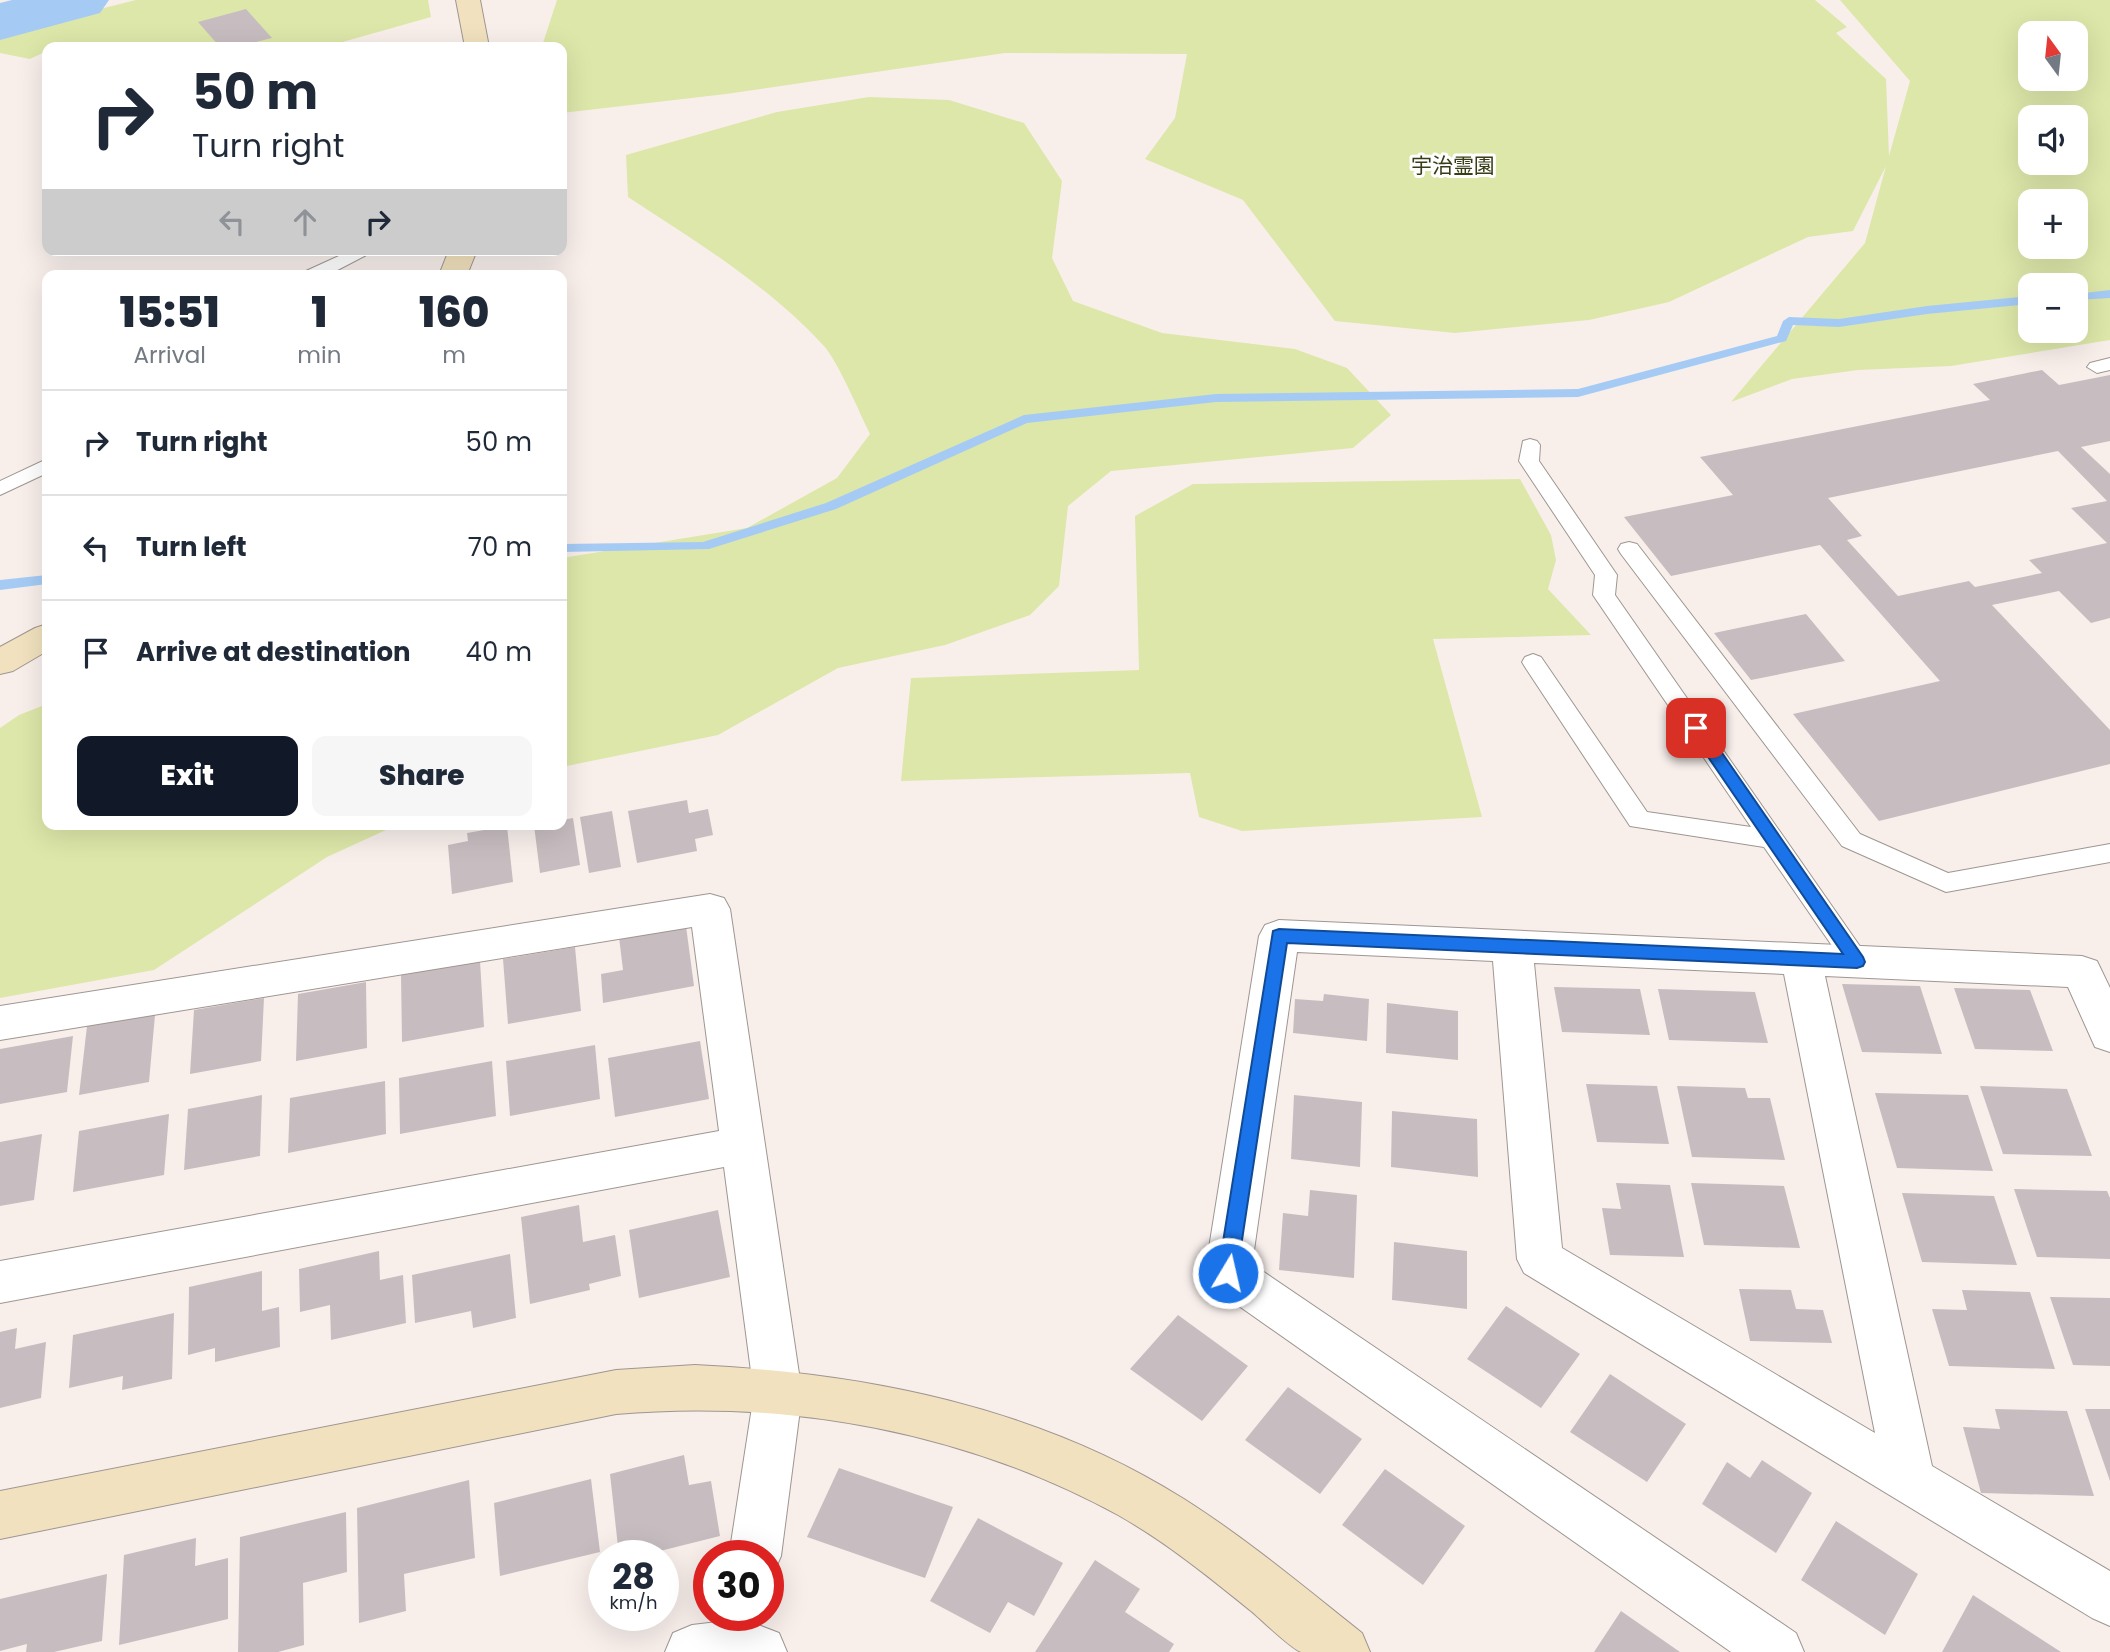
<!DOCTYPE html>
<meta charset="utf-8">
<style>
body{margin:0;font-family:Poppins,"Noto Sans JP",sans-serif;background:#f6f6f7;color:#1f2937;height:100vh;display:flex;flex-direction:column;font-size:26px;white-space:nowrap}
*{box-sizing:border-box;margin:0}
p{font-size:23px;color:#747a83}
.icon{flex:none;width:38px;height:38px;fill:none;stroke:currentColor;stroke-width:2;stroke-linecap:round;stroke-linejoin:round}
.map{position:relative;flex:1;overflow:hidden}
.side{position:absolute;left:42px;top:270px;width:525px;height:560px;display:flex;flex-direction:column;background:#fff;border-radius:14px;box-shadow:0 7px 28px #0002}
.side>*{flex:none}
.hud{position:absolute;left:42px;top:42px;width:525px;height:214px;border-radius:14px;box-shadow:0 7px 28px #0002;background:#fff;color:#1f2937;overflow:hidden}
.needle{width:46px;rotate:345deg}
.tools{position:absolute;left:2018px;top:21px;display:grid;gap:14px}
.tools a{display:grid;place-items:center;width:70px;height:70px;border-radius:14px;background:#fff;box-shadow:0 7px 28px #0002;font-size:35px}
.speed{position:absolute;left:588px;top:1540px;display:flex;gap:14px;font-size:35px;font-weight:700;text-align:center}
.speed>*{display:grid;place-content:center;width:91px;height:91px;border-radius:50%;background:#fff;box-shadow:0 7px 28px #0002;line-height:1}
.speed small{font-size:18px;font-weight:400}
.speed .limit{border:10px solid #d22;background:#fff;color:#111}
.pin{position:absolute;display:grid;place-items:center;width:60px;height:60px;color:#fff;margin:-30px;border-radius:14px;box-shadow:0 4px 10px #0006}
.me{position:absolute;width:77px;margin:-38px;rotate:9deg;stroke-linejoin:round;filter:drop-shadow(0 0 5px #0008)}
.turn{display:flex;align-items:center;gap:24px;height:147px;padding:0 35px;font-size:32px}
.turn .icon{width:91px;height:91px;stroke-width:2.5}
.turn b{display:block;font-size:49px;line-height:60px}
.lanes{display:flex;align-items:center;height:66px;padding:0 35px;background:#0003;justify-content:center;gap:35px;direction:ltr}
.lanes .off{opacity:.35}
.eta{display:flex;justify-content:space-evenly;align-items:center;height:119px;text-align:center}
.eta b{font-size:42px;font-weight:800;line-height:49px}
.cta{display:flex;gap:14px;margin-top:auto;padding:14px 35px}
.cta a{flex:1;height:80px;border-radius:14px;background:#111827;color:#fff;font-size:28px;font-weight:800;line-height:80px;text-align:center}
.cta a+a{background:#f6f6f7;color:#1f2937}
ul{padding:0;list-style:none}
li{display:flex;align-items:center;gap:21px;height:105px;padding:0 35px;border-top:2px solid #e0e1e3}
li div{flex:1}
li b{display:block;font-size:26px}
li em{font-style:normal}
.map>svg:first-child{display:block}
.green{fill:#dde7a9;fill-rule:evenodd}
.lines{fill:none;stroke-linecap:round;stroke-linejoin:round}
.stream{fill:#a5cbf5;fill-rule:evenodd}
.river{fill:#a5cbf5;fill-rule:evenodd}
.building{fill:#c7bdc1;fill-rule:evenodd}
.lane-casing{stroke:#9e9692;stroke-width:2}
.street-casing{stroke:#9e9692;stroke-width:2}
.secondary-casing{stroke:#9e9692;stroke-width:2}
.lane{fill:#fff;fill-rule:evenodd}
.street{fill:#fff;fill-rule:evenodd}
.secondary{fill:#f1e1be;fill-rule:evenodd}
.route{fill:#1a73e8;stroke:#114b97;stroke-width:2}
.labels{text-anchor:middle;stroke-width:6;stroke-linejoin:round;paint-order:stroke}
.far-park-label{font-size:21px;fill:#393d16;stroke:#fefefe}
</style>
<div class="map">
<svg width="2110" height="1652" viewBox="0 0 2110 1652">
<rect width="100%" height="100%" fill="#f8efeb"/>
<path class="green" d="M136,0h292l3,17 -106,30h-251l-5,-5 -13,5h-9v4l-17,8 -30,-6v-19z
M557,0h1258l32,27 -11,6 50,46 3,77 21,-75 -70,-81h270v340l-159,26 -93,4 -66,9 -61,23 134,-159 21,-77 -33,65 -45,6 -139,65 -80,18 -134,13 -120,-12 -92,-121 -98,-41 30,-41 12,-64 -182,-1 -279,41 -164,19v-66h-18l-1,-4zM2076,33v46h-46v-46zM2076,117v46h-46v-46zM2076,201v46h-46v-46zM2076,285v46h-46v-46z
M869,97l80,3 75,23 38,58 -10,77 21,43 89,32 133,16 52,19 44,47 -38,33 -242,23 -43,35 -9,80 -29,29 -85,30 -107,23 -120,67 -156,32v-209l185,-30 90,-50 33,-44c-10,-20 -33,-75 -47,-89 -55,-60 -128,-104 -195,-148l-2,-42 151,-43z
M1520,479l31,56 5,25 -8,29 43,46 -158,4 49,178 -240,14 -43,-14 -9,-44 -289,8 10,-103 228,-8 -4,-154 58,-32z
M47,704v120h352l-72,33 -173,113 -154,28v-270l19,-13z"/>
<g class="lines">
<path class="stream" d="M2110,290v8l-34,2v-6z
M2030,296v8l-103,10 -88,13 -46,-2 -7,16 -208,56 -362,5 -189,21 -191,86 -127,40 -147,3v-8l141,-2 123,-39 198,-88 192,-21 362,-5 199,-53 6,-15 6,-4 50,2 88,-13z
M47,575v9l-47,6v-10z"/>
<path class="river" d="M12,0h97l-9,13 -100,27v-37z"/>
</g>
<path class="building" d="M246,9l26,29 -36,9h-16l-22,-25z
M2042,370l17,15 51,-10v66l-29,6 29,27v144l-19,5 -32,-32 -67,14 118,125v34l-231,57 -86,-107 147,-33 -120,-136 -149,31 -47,-59 109,-22 -33,-38 290,-57 -17,-16zM2058,451l49,50 -36,7 36,35 -78,17 13,13 -67,14 -6,-6 -71,15 -51,-56 15,-4 -34,-38z
M1806,614l39,47 -94,19 -37,-47z
M687,800l2,13 19,-4 5,26 -18,4 2,12 -60,12 -9,-52z
M612,811l9,56 -32,6 -9,-56z
M573,818l7,47 -40,8 -6,-48 28,-1v-4z
M507,826l6,56 -61,12 -4,-49 20,-4 -1,-8z
M686,926l8,60 -91,17 -2,-29 22,-4 -4,-33z
M575,947l6,64 -73,13 -5,-65z
M480,961l4,66 -82,15 -1,-67z
M366,982l1,66 -71,13 2,-67z
M1842,984l78,2 22,68 -80,-2z
M1554,987l86,2 10,46 -88,-3z
M1954,988l76,2 23,61 -78,-2z
M1658,989l97,3 13,51 -99,-3z
M1324,994l45,5 -2,42 -74,-8 2,-34 28,2z
M264,998l-3,63 -71,13 4,-64z
M1387,1003l71,8v49l-72,-7z
M155,1015l-6,67 -70,13 8,-69z
M73,1036l-6,56 -67,12v-55z
M700,1041l9,58 -94,18 -7,-59z
M595,1045l5,54 -90,17 -4,-55z
M492,1061l4,55 -96,18 -1,-56z
M385,1081l1,53 -98,19 2,-55z
M1586,1084l71,2 12,58 -72,-2z
M1677,1086l68,2 3,10h22l15,62 -93,-3z
M1980,1086l87,3 25,67 -89,-2z
M1875,1093l93,2 25,76 -96,-3z
M262,1095l-2,61 -76,14 4,-61z
M1294,1095l68,7 -2,65 -69,-8z
M1392,1111l85,8 1,58 -87,-10z
M169,1114l-5,61 -91,17 6,-61z
M42,1134l-8,66 -34,6v-64z
M1616,1183l54,2 14,72 -74,-2 -8,-47 19,1z
M1691,1183l93,3 16,62 -96,-3z
M2014,1189l93,2 3,7v61l-73,-2z
M1310,1190l47,5 -3,83 -75,-8 4,-57 25,3z
M1902,1193l92,3 23,69 -95,-3z
M579,1205l4,37 32,-7 6,41 -32,8 1,6 -60,14 -9,-87z
M718,1210l12,67 -91,21 -10,-68z
M1394,1242l73,9v58l-75,-9z
M379,1251l1,29 23,-5 3,48 -75,17 -1,-35 -30,7 -1,-43z
M510,1254l6,64 -43,10 -2,-17 -56,12 -3,-48z
M262,1271v40l17,-4 1,40 -65,15v-14l-27,7 1,-68z
M1739,1289l52,1 5,19 27,1 9,33 -82,-2z
M1962,1290l68,2 25,77 -106,-3 -17,-57 35,1z
M2050,1297l60,1v68l-37,-1z
M1506,1306l74,48 -39,54 -74,-49z
M174,1313l-2,66 -50,11 1,-14 -54,12 4,-53z
M1178,1315l70,51 -46,55 -72,-52z
M17,1328l-2,21 31,-7 -5,56 -41,10v-76z
M1610,1374l76,50 -39,58 -77,-50z
M1288,1387l74,52 -42,55 -75,-54z
M1995,1409l72,2 27,85 -113,-3 -18,-66 37,2z
M2085,1409h25v72z
M684,1455l5,30 22,-4 9,55 -80,20h-21l-9,-82z
M1762,1460l50,33 -36,60 -74,-49 25,-42 23,16z
M839,1468l114,39 -28,71 -118,-41z
M1385,1469l80,57 -42,59 -81,-60z
M591,1479l9,73 -100,24 -6,-73z
M469,1480l6,78 -71,16 2,37 -47,12 -2,-115z
M346,1512l1,60 -44,11 1,62 -26,7h-40l2,-115z
M978,1518l85,45 -29,53 -26,-14 -18,31 -60,-32z
M1836,1521l82,53 -33,61 -84,-55z
M196,1538l-1,28 33,-8v61l-109,26 5,-90z
M1095,1560l45,29 -15,23 49,32 -5,8h-134z
M107,1574l-5,67 -48,11h-28l1,-8 -27,7v-52z
M1973,1595l88,57h-119z
M1621,1611l59,41h-86z"/>
<g class="lines">
<g class="lane-casing">
<path id="lane" d="M352,250h24l-48,25h-25l3,-4z
M2110,358v12l-13,3 -10,-6 3,-4z
M1530,439l7,2 3,4 -1,16 78,114 -2,20 251,360 4,7 -4,7 -9,3 -9,-3 -84,-122 -134,-21 -105,-159 -3,-5 3,-5 8,-3 8,3 106,155 104,15 -158,-232 2,-20 -76,-114 4,-20z
M47,459v14l-47,22v-14z
M1629,542l8,2 223,290 88,39 162,-29v18l-164,30 -104,-46 -221,-292 -3,-5 3,-5z"/>
</g>
<g class="street-casing">
<path id="street" d="M710,894l14,4 6,11 72,485 -21,162 -8,18 -5,2v-20h-39l25,-162 -30,-227 -724,136v-42l719,-130 -27,-204 -692,113v-34z
M1279,920l803,36 15,5 13,27v64l-15,-5 -27,-60 -243,-11 107,490 178,105v55l-18,-8 -568,-345 -7,-14 -24,-298 -196,-9 -45,312 544,369 8,19h-73l-519,-365 -7,-14 54,-337 6,-11zM1534,963l250,11 91,459 -313,-185z
M743,1619l36,14 8,19h-122l8,-19 19,-8z"/>
</g>
<g class="secondary-casing">
<path id="secondary" d="M456,0h24l9,47h-24z
M449,250h28l-10,25h-28z
M47,624v27l-34,20 -13,3v-27l35,-19z
M695,1365c171,8 343,42 489,134 63,40 120,88 178,134l8,19c-14,0 -59,0 -69,0 -11,-4 -39,-32 -50,-41 -42,-34 -85,-69 -133,-96 -152,-83 -329,-116 -502,-101l-616,125v-48l616,-121z"/>
</g>
<use href="#lane" class="lane"/>
<use href="#street" class="street"/>
<use href="#secondary" class="secondary"/>
</g>
<path class="route" d="M1696,723l6,1 161,233 2,5 -2,4 -6,2 -570,-25 -50,330 -3,6 -6,2 -7,-2 -3,-6 55,-342 6,-2 564,25 -152,-222 -2,-4 2,-4z"/>
<g class="labels">
<g class="far-park-label">
<text x="1453" y="173">宇治霊園</text>
</g>
</g>
</svg>
<div class="tools">
<a><svg class="needle" viewBox="-14 -14 28 28"><path d="M0-13l5 13h-10z" fill="#e53935"/><path d="M0 13l5-13h-10z" fill="#747a83"/></svg></a>
<a><svg class="icon" aria-label="sound" viewBox="0 0 24 24"><path d="M4 9h4l5-4v14l-5-4H4zM17 9q2 3 0 6"/></svg></a>
<a>+</a>
<a>−</a>
</div>
<div class="speed"><div>28<small>km/h</small></div><div class="limit">30</div></div>
<div class="pin" style="left:1696px;top:728px;background:#d93025"><svg class="icon" aria-label="arrive" viewBox="0 0 24 24"><path d="M6 21V4h12l-3 4 3 4H6"/></svg></div>
<svg class="me" style="left:1228px;top:1273px" viewBox="-20 -20 40 40"><circle r="17" fill="#1a73e8" stroke="#fff" stroke-width="3"/><path d="M0-11L8 9 0 5-8 9z" fill="#fff"/></svg>
<div class="hud">
<div class="turn"><svg class="icon" aria-label="right" viewBox="0 0 24 24"><path d="M7 20v-9h11M14 6l5 5-5 5"/></svg><div><b>50 m</b>Turn right</div></div>
<div class="lanes"><svg class="icon off" aria-label="left" viewBox="0 0 24 24"><path d="M17 20v-9H6M10 6l-5 5 5 5"/></svg><svg class="icon off" aria-label="ahead" viewBox="0 0 24 24"><path d="M12 20V5M6 11l6-6 6 6"/></svg><svg class="icon" aria-label="right" viewBox="0 0 24 24"><path d="M7 20v-9h11M14 6l5 5-5 5"/></svg></div>
</div>
<section class="side">
<div class="eta">
<div><b>15:51</b><p>Arrival</p></div>
<div><b>1</b><p>min</p></div>
<div><b>160</b><p>m</p></div>
</div>
<ul>
<li><svg class="icon" aria-label="right" viewBox="0 0 24 24"><path d="M7 20v-9h11M14 6l5 5-5 5"/></svg><div><b>Turn right</b></div><em>50 m</em></li>
<li><svg class="icon" aria-label="left" viewBox="0 0 24 24"><path d="M17 20v-9H6M10 6l-5 5 5 5"/></svg><div><b>Turn left</b></div><em>70 m</em></li>
<li><svg class="icon" aria-label="arrive" viewBox="0 0 24 24"><path d="M6 21V4h12l-3 4 3 4H6"/></svg><div><b>Arrive at destination</b></div><em>40 m</em></li>
</ul>
<div class="cta"><a>Exit</a><a>Share</a></div>
</section>
</div>
